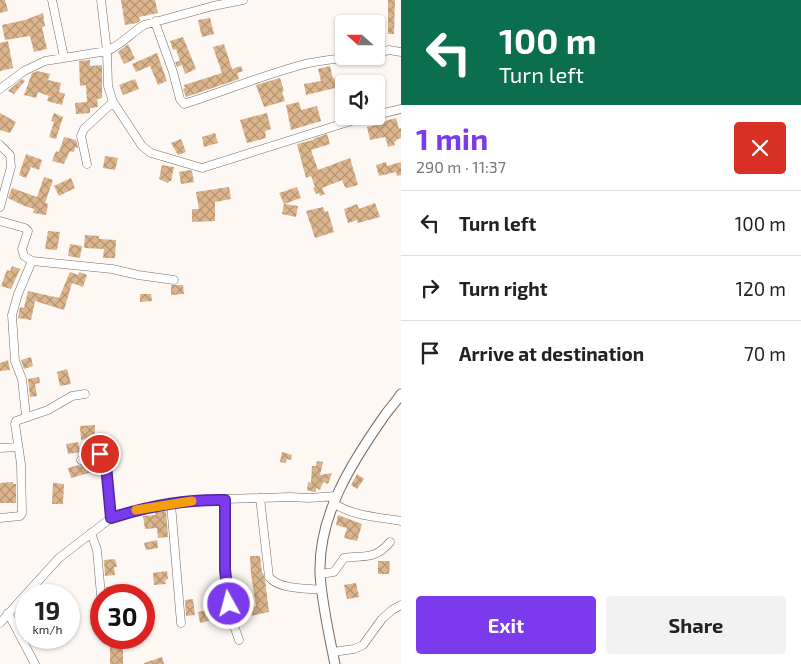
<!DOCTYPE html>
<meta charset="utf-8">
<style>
body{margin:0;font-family:"Exo 2",sans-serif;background:#f2f2f2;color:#222;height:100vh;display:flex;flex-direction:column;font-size:19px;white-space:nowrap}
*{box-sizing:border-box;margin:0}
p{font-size:16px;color:#767676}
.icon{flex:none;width:28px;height:28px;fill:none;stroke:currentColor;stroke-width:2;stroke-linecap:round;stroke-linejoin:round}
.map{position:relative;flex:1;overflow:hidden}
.drawer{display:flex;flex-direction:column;background:#fff;width:400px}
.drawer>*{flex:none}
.top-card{background:#0b6e4f;color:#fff;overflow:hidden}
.needle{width:32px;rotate:291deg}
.buttons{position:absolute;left:335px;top:15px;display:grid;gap:10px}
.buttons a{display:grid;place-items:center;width:50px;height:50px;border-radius:5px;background:#fff;box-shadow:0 1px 4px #0004;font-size:25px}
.speed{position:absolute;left:15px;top:584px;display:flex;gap:10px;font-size:25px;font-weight:700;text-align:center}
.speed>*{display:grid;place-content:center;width:65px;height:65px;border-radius:50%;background:#fff;box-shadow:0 1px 4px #0004;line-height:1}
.speed small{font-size:12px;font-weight:400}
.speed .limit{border:8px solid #d22;background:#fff;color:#111}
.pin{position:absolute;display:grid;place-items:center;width:42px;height:42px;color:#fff;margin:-21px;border:2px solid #fff;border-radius:50%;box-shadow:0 1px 5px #0007}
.me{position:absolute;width:55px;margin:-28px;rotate:353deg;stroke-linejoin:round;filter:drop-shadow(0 0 4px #0008)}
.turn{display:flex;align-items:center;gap:18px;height:105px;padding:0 15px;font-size:22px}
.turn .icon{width:65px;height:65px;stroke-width:2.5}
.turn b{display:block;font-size:35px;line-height:42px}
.round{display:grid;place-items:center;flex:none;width:52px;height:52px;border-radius:5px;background:#f2f2f2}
.summary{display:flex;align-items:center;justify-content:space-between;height:85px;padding:0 15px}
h1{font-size:30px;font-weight:700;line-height:38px;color:#7c3aed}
.cta{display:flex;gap:10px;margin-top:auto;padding:10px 15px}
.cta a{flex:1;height:58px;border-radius:5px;background:#7c3aed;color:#fff;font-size:20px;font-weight:700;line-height:58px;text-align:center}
.cta a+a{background:#f2f2f2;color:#222}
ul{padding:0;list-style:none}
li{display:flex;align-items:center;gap:15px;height:65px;padding:0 15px;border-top:1px solid #e0e0e0}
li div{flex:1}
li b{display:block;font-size:19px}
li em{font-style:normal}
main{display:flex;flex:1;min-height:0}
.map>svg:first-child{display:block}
.building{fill:url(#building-cross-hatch)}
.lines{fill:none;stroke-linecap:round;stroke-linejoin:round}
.minor-casing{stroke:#766a62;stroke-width:9}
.tertiary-casing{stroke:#766a62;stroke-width:11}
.minor{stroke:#fff;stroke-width:8}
.tertiary{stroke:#fff;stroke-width:9}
.route-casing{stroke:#51269a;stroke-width:12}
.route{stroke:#7c3aed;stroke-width:9}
.slow{stroke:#f59e0b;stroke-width:9}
</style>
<main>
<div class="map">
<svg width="401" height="664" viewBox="0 0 401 664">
<defs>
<pattern id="building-cross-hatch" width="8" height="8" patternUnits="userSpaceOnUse" patternTransform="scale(1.25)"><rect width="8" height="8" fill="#dcb58d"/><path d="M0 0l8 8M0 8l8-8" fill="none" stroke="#b49474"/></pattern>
</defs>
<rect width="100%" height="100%" fill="#fdf8f4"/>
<path class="building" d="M0,0h5l3,11 -8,2z
M121,0h34l3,13 -19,4 1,4 -3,2 -12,2z
M388,0h7l-1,34h-6z
M43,13l2,13 -3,1 5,22 -13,3 -4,-16 -25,4 -3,-15 23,-5z
M210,18l4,16 -12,3 -4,-17z
M183,37l13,32 -11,5 -3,-9 -5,2 -2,-5 5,-1 -4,-12 -3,1 -3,-9z
M8,41l5,27 -13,3v-28z
M128,44l7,15 -11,5 -6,-12z
M224,44l8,25 9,-3 2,5 -6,2 2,6 -53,18 -3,-8 2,-1 -1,-3 38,-12 -9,-26z
M157,53l10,28 -9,4 -8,-19 -14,6 -4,-8z
M90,60v6l12,-1v33l-5,1 1,8 -8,1v5l-14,1 -1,-11 12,-1 -1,-17 -6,1 -1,-25z
M330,66l3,13 3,-1 3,9 -33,8 -2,-11 17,-3 -3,-12z
M37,71l13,3 -2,6 13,3 -2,9 6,2 -3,11 -15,-4 2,-5 -11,-4 -2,6 -12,-3 8,-22z
M280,78l4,13 -2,1 3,9 -21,6 -8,-22z
M22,79l3,2 -11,13 -6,-3z
M135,79l4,10 -16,6 -4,-10z
M344,90v21h-2l-5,-19z
M299,102l2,8 16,-4 4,15 -30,9 -5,-25z
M0,113l16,9 -6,11 -10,-3z
M54,113l9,4 -7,22 -7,-2 5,-15 -3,-1z
M267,113l4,16 -6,2 1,7 -19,5 -7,-23z
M396,118l3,11 2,-1v10l-5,2 1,1 -3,1 1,3 -7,2 -3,-10 -15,3 -3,-13 15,-3 -1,-2z
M215,133l3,10 -14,4 -2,-10z
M327,134l3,10 -19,6 7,20 32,-12 8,27 -11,3 -1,-1h-1l-3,-7 -20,8 3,6 -5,2 -1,-3 -3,1 -3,-6 2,-1 -4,-11 -5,2 -9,-34 16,-4v-1z
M64,137l12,3 2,8 -3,-1 -1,5 -4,-1 -6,13 -12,-3 4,-10 3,1z
M181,139l5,13 -8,3 -7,-12z
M26,154l16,6 -3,10 -8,-3 -5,11 -7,-3z
M105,156l13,2 -3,12 -12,-2z
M386,162l1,4 14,-4v13l-4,1 -1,-4 -17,4 -3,-11z
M162,165l12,2 -3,14h-2l-1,2 -9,-4z
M189,170l3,1 2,11 -13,2 -2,-12z
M44,177l9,3 -8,23 3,1 -2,11 -13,-2 1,-4 -12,-4 -14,-7 4,-10 25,9z
M71,178l4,10 -16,8 -5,-10z
M229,187l2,12 -16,3v19l-23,1v-13h7l-3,-17z
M297,187l4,11 -17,6 14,2 -2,11 -14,-3 2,-10 -5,-11z
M375,203l5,14 -22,6 -1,-3 -9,3 -4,-14 13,-5 2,5z
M323,207l2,5 3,-1 6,21 -19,6 -9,-27z
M48,231l12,1 -3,18 -12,-1z
M85,235l14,1v3l17,1 -1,18h-12l1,-9 -20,-1z
M70,244l12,2 -2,12 -12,-2z
M12,266l8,3 -9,20 -10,-3 6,-16 3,1z
M70,272l8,3 1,-3 8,3 -4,12 -11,-4 -8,27 -29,-9 -4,19 -13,-2 2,-11 4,1 4,-17 31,7z
M171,285h12l1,9 -13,1z
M140,294h11l1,7 -12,1z
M31,357l2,9 -9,3 -3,-9z
M8,360l2,10 -10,1v-8z
M67,369l4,15 -11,2 -3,-14z
M39,377l1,6 -5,1 2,12 -7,1 -2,-18z
M95,425v12l-14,3 -1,-14z
M78,442l2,10 -12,2 -2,-10z
M282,452l10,3 -1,5 -4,-1 -1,4 -6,-1z
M317,461l6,1 -3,13 12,-2 -4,11 -5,-2 -3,8 -4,-2v4h-2l-7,-2 1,-8 3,1 1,-17h4z
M89,462l3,10 -21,6 -3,-10z
M357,474l7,5 -7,10 -6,-4z
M13,482v2h3v19h-16v-20z
M53,483l11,1 -1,20h-11z
M166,511l2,26 -10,1 -1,-10 -12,1 -2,-13 13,-1 -1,-3z
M338,515l24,9 -5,17 -13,-3 3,-10 -11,-3z
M157,540l1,8 -12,2 -2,-7z
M250,556h10l2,17h1l2,7 4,32 -23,5 -3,-7 13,-4 -5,-32z
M115,559l2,8h-3l1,8 -10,1 -1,-16z
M378,561h11l1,2 -1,11h-11z
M167,571l1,8 -3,1 1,4 -12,1 -1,-12z
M356,583l3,14 -12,2 -3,-14z
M115,586l1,8 -9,1 -1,-8z
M193,599l2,16 -9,1 -1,-16z
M213,609l2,10 -15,4 -2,-11z
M110,645h13v19h-13z
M162,657l2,7h-20v-1z"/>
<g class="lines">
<g class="minor-casing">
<path id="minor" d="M52,0l12,57
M101,0l6,51 1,35 5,16 29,44 9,7 51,15 165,-52
M156,21v4l17,47 7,27 4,5c41,-13 79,-29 121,-40 17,-4 35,-5 53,-8
M376,53l13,-3 12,2
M0,89l24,-18 21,-10 62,-10c14,-6 24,-18 37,-26l69,-19 30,-6
M376,115l25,-6
M0,145l10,10 1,12 -11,40
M87,164l-6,-28 3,-7 29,-27
M0,221l25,7 3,3 -6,18 2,7 8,5 80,8 26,6 36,5
M26,416l-4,-37 -7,-18 -3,-46 6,-21 14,-33
M0,448l18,-1
M81,460l13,-6h6l4,4 2,7 5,53
M260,498l9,79c11,13 37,11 53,13
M225,499c-2,47 -4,97 14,141
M333,503c20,13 44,14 68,18
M171,504l10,119
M0,518l20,-2 2,-3 -1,-49 -6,-40 1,-3 32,-11 24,-14 13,-2
M91,533l6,17 4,45
M320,574l14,-2 10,-14c21,-3 31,2 46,-16
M8,613l27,51
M0,623l59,-65 52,-40 33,-10 53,-8 93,-3 19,1 27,-2
M105,638v1
M333,652l21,-3 9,-4 19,-26 10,-9 9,-5"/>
</g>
<g class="tertiary-casing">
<path id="tertiary" d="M335,664c-6,-29 -13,-60 -15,-90 -2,-59 32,-112 65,-159 5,-7 11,-13 16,-21"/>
</g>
<use href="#minor" class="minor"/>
<use href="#tertiary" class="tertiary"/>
</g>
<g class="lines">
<g class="route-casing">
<path id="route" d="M100,454l4,4 2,7 5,53c37,-12 75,-19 114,-18v70l4,34"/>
</g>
<use href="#route" class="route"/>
<path class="slow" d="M136,510l56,-9"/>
</g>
</svg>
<div class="buttons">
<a><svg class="needle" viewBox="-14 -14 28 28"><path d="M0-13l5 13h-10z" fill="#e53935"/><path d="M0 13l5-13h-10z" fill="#767676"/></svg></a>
<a><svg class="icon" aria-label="sound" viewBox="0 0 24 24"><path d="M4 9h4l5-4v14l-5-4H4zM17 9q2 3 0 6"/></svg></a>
</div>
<div class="speed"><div>19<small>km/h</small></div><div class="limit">30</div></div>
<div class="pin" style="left:100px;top:454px;background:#d93025"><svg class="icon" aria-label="arrive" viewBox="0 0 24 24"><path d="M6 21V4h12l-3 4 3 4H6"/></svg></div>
<svg class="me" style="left:229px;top:604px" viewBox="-20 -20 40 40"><circle r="17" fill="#7c3aed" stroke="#fff" stroke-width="3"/><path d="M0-11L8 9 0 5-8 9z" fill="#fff"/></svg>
</div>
<section class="drawer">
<div class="top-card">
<div class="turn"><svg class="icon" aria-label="left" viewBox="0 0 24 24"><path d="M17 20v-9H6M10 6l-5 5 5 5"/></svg><div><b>100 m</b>Turn left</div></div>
</div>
<div class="summary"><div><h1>1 min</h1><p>290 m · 11:37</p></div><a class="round" style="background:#d93025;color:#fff"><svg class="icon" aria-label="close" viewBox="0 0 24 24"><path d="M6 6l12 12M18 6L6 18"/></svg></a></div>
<ul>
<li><svg class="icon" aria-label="left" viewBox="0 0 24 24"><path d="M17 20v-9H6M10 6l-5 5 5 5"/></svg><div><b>Turn left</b></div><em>100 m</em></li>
<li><svg class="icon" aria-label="right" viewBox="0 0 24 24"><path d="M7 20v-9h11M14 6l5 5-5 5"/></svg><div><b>Turn right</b></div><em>120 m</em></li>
<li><svg class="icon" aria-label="arrive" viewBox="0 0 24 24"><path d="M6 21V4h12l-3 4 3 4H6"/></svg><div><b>Arrive at destination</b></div><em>70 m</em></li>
</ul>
<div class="cta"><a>Exit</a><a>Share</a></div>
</section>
</main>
